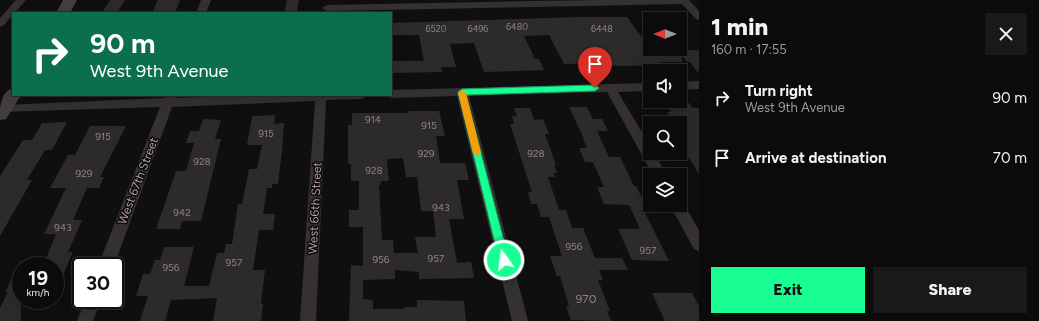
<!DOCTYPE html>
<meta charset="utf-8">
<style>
body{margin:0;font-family:Figtree,sans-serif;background:#1a1919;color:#f1f3f6;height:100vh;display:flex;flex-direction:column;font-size:15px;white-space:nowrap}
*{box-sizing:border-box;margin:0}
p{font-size:13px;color:#9a9b9d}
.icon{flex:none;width:22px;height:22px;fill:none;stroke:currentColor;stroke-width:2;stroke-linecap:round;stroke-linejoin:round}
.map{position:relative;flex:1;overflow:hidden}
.sheet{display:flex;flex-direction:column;background:#0c0b0b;width:340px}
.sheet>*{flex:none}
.hud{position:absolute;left:12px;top:12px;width:380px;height:84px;border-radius:0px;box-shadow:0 4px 16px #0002,0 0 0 1px #2c2b2c;background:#0b6e4f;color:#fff;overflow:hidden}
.needle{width:26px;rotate:270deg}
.controls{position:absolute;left:643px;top:12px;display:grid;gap:8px}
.controls a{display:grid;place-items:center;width:44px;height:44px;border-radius:0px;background:#0c0b0b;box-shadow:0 4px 16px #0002,0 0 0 1px #2c2b2c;font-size:20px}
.speed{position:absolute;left:12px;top:257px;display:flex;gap:8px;font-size:20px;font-weight:700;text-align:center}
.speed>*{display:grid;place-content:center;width:52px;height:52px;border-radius:50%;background:#0c0b0b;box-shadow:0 4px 16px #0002,0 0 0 1px #2c2b2c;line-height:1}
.speed small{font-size:10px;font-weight:400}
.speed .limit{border:2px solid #111;border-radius:6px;background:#fff;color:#111}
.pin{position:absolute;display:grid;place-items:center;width:34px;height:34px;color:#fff;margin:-41px -17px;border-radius:50% 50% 50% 0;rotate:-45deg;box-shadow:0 0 4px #0007}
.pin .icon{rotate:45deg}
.me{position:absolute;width:44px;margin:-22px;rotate:346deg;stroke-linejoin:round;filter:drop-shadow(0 0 3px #0008)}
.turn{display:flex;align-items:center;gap:14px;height:84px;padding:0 12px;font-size:18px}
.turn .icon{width:52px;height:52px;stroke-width:2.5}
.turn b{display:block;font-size:28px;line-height:34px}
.round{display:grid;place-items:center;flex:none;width:42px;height:42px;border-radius:0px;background:#1a1919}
.summary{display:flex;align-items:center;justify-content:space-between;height:68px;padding:0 12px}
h1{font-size:24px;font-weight:800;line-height:30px}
.primary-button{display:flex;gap:8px;margin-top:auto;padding:8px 12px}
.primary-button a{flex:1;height:46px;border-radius:0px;background:#19fe92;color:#111;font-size:16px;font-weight:800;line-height:46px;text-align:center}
.primary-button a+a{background:#1a1919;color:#f1f3f6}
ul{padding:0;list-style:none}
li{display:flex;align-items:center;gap:12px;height:60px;padding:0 12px}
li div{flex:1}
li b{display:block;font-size:15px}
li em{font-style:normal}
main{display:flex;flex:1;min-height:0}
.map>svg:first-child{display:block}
.building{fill:#2d2a2a;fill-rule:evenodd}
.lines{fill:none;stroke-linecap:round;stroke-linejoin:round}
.minor{fill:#353031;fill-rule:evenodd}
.secondary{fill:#463d41;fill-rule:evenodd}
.route{fill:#19fe92;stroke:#10a55f}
.slow{fill:#f59e0b}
.labels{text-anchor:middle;stroke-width:3;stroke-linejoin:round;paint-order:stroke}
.far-number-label{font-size:9px;fill:#918288}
.number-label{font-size:10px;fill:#918288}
.street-label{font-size:12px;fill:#b29fa7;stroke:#0b0a0a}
.near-number-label{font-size:12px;fill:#918288}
</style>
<main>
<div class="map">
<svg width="699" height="321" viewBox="0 0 699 321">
<rect width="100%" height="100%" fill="#100f0f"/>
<path class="building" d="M110,0h15l-8,13h-15z
M158,0h22l-5,13h-23z
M287,0h12l-2,13h-13z
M581,17h46l25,34 47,-1v24l-9,-12h-3l-5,-6v6h-23l2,3 -38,1 -18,-1 -2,-2 -39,1 -15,-29 -25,1 11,23h4l5,11 -60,2 -10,-29 -24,1 6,23h-15l1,5 -51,1v-12h33l-5,-26h-28v-12z
M665,103h24l3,5h7v66l-19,-30v-21h-5l-8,-11h4z
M569,107h18l6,12h9l6,12h-11l12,26h11l14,29h2l13,25h-5l25,50 -37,-1 -14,-31h22l-11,-24 -25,-1 -7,-17h7l-11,-25h-8l-6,-14h8l-4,-9h1z
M514,108h16l4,12 9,-1 6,15h-4l11,31h-2l3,8h-4l2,4h-7l11,33h7l6,18h11l12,30h27l6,12h-29l4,10h-5l12,31h-3l4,10 -40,-1 -5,-14h3l-9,-30h-3l-7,-20h12l-13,-39h-8l-4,-13h-6l-3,-12h4l-22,-68h4l-2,-8h5z
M409,111h30l6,25h-9l4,27h25l4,17h-12l7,39h-15l8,44 14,-1 3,16 -55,1v-7l-24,-2v9l-32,1v19l10,1v9h31v-2h13v-7l47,1 2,20h-117l2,-56 12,1v-39h-14v-17h10v-29h-8v-17h-3v-39h4v-12h57zM403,158l3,19h11l4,34h12l3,26h-21l3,16h-24l-1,-13h-11l-3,-55h2v-4h8l-2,-22z
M275,115l-1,9 10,-1 -2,28 -4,33h-6v4h-5l-4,26h12l-2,16h-14l-6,40h12l-4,34h2l-2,17h-48l4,-23 -46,2 -6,21h-25l8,-25h-12l7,-22h7l5,-14h5l4,-13h30l-10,39h25l8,-33h7l2,-9h6l6,-40h4l7,-35h8l5,-24h-15l5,-29z
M203,119l18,1 -6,19h6l-20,82h-19l-2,8h-24l20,-58h10l8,-28h-8l4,-12h9z
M67,122l-15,28h-7l-18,30h5l-32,56v-60l23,-36h9l10,-17z
M90,126h36l-26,51h4l-5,11h-12l-14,32h9l-14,32h5l-18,41v-27h-12l13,-32h-12l22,-46h-16l18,-33h7z
M21,260v61h-21v-13l8,-16h-3z
M652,293h40l7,13v15h-34z"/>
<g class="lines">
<path class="minor" d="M16,0h10l-23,26 -3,1v-9z
M201,0h10l-5,13h-10z
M595,0h94l10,11v9l-3,-1 -14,-15 -355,7 -5,-3 5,-3z
M699,81v8l-19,1v-8z
M650,83v8l-32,1 32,54v7h4l13,22h-14l-46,-83 -138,4 59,225h-16l-55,-225 -66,2 -5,-3h5v-5z
M165,95h10v3l78,-3h113l-2,3 -4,1 -34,1 -10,221h-16l15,-220 -143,6 -58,159h-16l62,-159 -160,5v-6l3,-1 161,-7z
M680,200l2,1 17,29v21l-5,-2 -24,-44h10z
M85,300h16l-8,21h-16z"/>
<path class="secondary" d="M63,0h14l-7,13h-14z
M13,88v7h8l-15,24 -6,1c0,-12 0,-28 13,-32z"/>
</g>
<path class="route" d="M595,85l4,3 -4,3 -129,4 43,165 -1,4 -4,1 -4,-1 -42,-172 4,-3z"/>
<path class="slow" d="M462,90l4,3 15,60 -4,3 -4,-3 -15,-60z"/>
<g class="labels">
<g class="far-number-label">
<text x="517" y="30">6480</text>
<text x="436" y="32">6520</text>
<text x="478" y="32">6496</text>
<text x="602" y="32">6448</text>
</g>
<g class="number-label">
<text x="373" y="123">914</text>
<text x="429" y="129">915</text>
<text x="266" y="137">915</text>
<text x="103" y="140">915</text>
<text x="426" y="157">929</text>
<text x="536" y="157">928</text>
<text x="202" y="165">928</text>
<text x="374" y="174">928</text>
<text x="84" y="177">929</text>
<text x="441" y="211">943</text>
<text x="182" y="216">942</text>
<text x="63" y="231">943</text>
<text x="574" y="250">956</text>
<text x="648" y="254">957</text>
<text x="436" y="262">957</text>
<text x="381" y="263">956</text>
<text x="234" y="266">957</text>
<text x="171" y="271">956</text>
</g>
<g class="street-label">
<text transform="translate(138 181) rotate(-69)" y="4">West 67th Street</text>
<text transform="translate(315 208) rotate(-87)" y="4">West 66th Street</text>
</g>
<g class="near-number-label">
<text x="586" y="303">970</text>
</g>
</g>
</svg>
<div class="controls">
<a><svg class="needle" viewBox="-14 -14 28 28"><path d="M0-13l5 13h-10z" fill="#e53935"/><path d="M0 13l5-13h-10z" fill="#9a9b9d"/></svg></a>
<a><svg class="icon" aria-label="sound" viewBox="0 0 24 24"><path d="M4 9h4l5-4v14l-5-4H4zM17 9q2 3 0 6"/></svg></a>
<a><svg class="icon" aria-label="search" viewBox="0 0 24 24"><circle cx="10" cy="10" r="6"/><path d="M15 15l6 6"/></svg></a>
<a><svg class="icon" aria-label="layers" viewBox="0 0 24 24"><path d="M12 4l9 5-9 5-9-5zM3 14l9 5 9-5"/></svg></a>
</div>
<div class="speed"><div>19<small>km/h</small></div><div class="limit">30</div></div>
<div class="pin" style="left:595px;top:88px;background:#d93025"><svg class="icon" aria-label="arrive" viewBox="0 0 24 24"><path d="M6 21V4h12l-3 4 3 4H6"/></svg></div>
<svg class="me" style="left:504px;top:260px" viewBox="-20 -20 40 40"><circle r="17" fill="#19fe92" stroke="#fff" stroke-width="3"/><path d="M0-11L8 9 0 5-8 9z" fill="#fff"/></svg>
<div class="hud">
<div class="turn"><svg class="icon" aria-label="right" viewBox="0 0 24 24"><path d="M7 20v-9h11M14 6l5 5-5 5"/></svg><div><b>90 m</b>West 9th Avenue</div></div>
</div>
</div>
<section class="sheet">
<div class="summary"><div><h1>1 min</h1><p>160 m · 17:55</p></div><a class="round"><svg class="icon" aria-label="close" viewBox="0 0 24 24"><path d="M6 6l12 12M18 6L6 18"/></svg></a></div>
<ul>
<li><svg class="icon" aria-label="right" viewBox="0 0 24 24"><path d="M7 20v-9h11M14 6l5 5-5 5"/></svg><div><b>Turn right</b><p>West 9th Avenue</p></div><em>90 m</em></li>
<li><svg class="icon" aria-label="arrive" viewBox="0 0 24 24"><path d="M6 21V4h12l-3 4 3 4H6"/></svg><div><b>Arrive at destination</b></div><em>70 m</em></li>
</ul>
<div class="primary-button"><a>Exit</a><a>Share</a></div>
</section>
</main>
